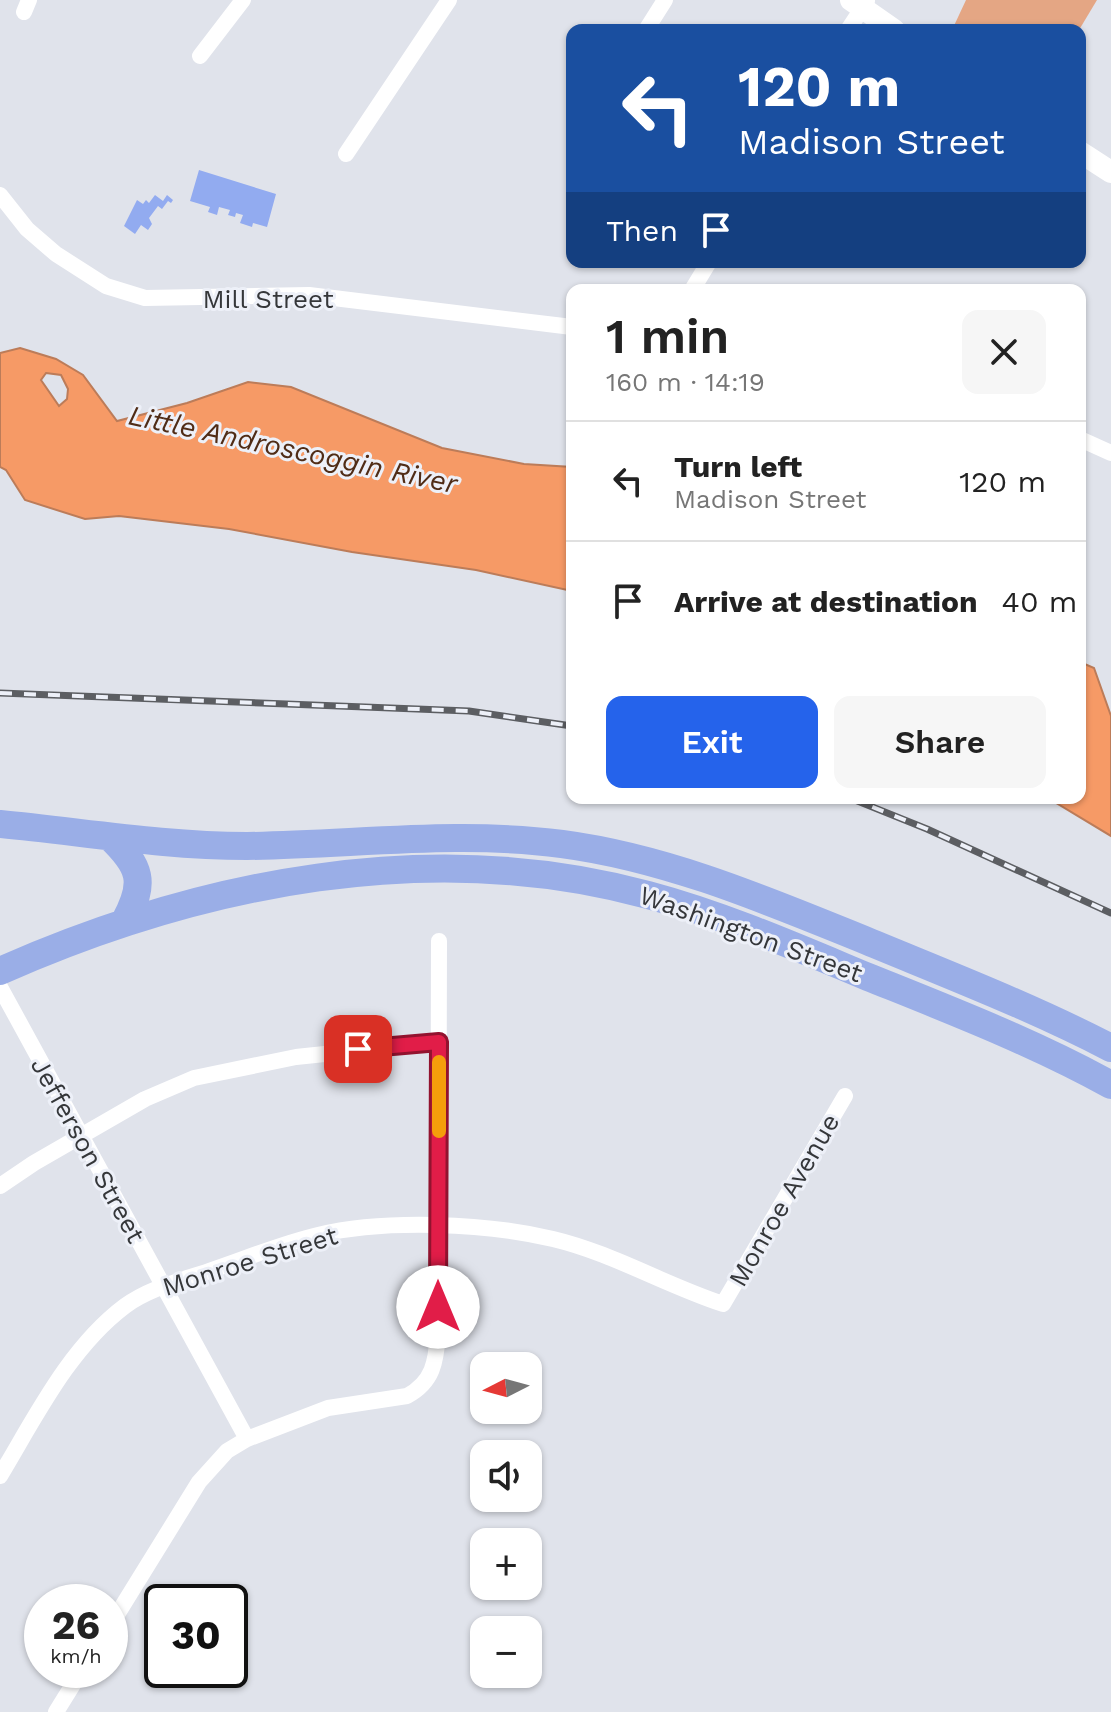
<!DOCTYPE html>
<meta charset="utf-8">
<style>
body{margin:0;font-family:"Work Sans",sans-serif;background:#f6f6f6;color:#222;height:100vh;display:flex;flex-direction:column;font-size:30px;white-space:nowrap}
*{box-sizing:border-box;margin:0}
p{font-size:26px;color:#767676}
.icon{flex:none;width:44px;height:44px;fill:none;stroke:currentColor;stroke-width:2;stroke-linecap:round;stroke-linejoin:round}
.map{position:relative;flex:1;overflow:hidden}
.panel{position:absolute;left:566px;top:284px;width:520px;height:520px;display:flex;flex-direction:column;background:#fff;border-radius:16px;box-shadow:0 2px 6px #0004}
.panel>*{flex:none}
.top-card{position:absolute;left:566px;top:24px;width:520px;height:244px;border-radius:16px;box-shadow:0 2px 6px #0004;background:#1a4fa0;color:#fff;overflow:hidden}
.needle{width:52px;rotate:264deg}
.tools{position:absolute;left:470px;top:1352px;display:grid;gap:16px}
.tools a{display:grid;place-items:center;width:72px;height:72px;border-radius:16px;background:#fff;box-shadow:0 2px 6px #0004;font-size:40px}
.speed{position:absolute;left:24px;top:1584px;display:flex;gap:16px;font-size:40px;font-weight:700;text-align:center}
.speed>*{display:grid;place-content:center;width:104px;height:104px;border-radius:50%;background:#fff;box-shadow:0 2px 6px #0004;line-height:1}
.speed small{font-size:20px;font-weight:400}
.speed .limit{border:4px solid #111;border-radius:12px;background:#fff;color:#111}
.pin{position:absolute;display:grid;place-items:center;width:68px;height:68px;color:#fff;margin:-34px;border-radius:16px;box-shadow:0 4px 12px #0006}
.me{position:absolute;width:88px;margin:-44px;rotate:0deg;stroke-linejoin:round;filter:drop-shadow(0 0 6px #0008)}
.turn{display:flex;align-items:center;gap:28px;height:168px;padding:0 40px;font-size:36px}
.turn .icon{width:104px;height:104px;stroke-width:2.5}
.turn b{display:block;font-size:56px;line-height:68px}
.then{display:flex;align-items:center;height:76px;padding:0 40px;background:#0003;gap:16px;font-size:30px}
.round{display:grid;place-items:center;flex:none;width:84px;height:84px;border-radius:16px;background:#f6f6f6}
.head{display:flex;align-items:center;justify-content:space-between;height:136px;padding:0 40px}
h1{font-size:48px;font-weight:600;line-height:60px}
.primary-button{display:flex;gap:16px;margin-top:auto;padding:16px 40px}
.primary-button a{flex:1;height:92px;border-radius:16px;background:#2563eb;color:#fff;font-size:32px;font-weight:600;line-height:92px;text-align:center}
.primary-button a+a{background:#f6f6f6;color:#222}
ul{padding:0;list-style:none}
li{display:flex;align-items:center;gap:24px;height:120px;padding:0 40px;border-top:2px solid #e0e0e0}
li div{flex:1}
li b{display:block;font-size:30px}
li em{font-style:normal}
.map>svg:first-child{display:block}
.green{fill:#e4a684}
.water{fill:#f69a66;stroke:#bc7c59;stroke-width:2;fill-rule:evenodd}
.building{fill:#92abf0}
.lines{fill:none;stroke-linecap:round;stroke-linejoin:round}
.minor{stroke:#fff;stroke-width:16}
.tertiary{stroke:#fff;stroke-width:22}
.trunk{stroke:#9aaee7;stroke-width:28}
.rail-casing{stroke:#5c5e62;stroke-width:7}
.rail{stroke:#edf0f8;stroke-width:4;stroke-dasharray:12;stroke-linecap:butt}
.route-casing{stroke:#92132f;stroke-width:20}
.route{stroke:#e11d48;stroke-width:14}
.slow{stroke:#f59e0b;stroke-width:14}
.labels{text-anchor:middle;stroke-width:6;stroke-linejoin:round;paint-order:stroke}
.street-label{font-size:26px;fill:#35373a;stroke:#edf0f8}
.water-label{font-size:28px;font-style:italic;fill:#502c16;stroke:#edf0f8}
</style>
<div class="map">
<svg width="1111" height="1712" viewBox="0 0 1111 1712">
<rect width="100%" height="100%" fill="#e0e3eb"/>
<path class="green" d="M966,0h131l-18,30h-127z"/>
<path class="water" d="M20,348l36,11 27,16 34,46 70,-18 61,-21 43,5 151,61 82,16 48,3v124l-96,-21 -124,-18 -123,-23 -110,-13 -34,3 -60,-19 -19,-30 -6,-3v-114zM46,373l15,2 7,14 -1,10 -8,7 -18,-26z
M1080,662l14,6 17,48v120l-63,-38h32z"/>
<path class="building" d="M199,170l77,24 -9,33 -14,-4 -1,4 -12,-4 3,-8 -7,-2 -1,4 -7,-2 2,-5 -11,-3 -2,8 -9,-3 2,-5 -20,-6z
M155,195l8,6 4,-6 6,5 -2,3 -3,-2 -6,8 -4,-3 -9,12 3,6 -4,6 -7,-5 -6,9 -11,-8 13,-26 6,4 3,-4 3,3z"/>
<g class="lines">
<path class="minor" d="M24,12l5,-12
M646,30l19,-30
M848,30l19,-29
M200,56l43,-56
M346,154l103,-154
M0,195l27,34 29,25 50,32 39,12 164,-3 263,32
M692,290l17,-28
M1080,439l31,14
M0,987l247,452
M0,1186l34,-23 111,-64 49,-21 102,-21 143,-15
M0,1476c35,-58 69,-128 125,-170 25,-18 55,-25 84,-35 36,-12 71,-27 109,-36 67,-16 168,-12 235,4 59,14 112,46 170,65l122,-208
M110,1626l89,-144 28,-31 20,-12 81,-31 79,-12c26,-14 29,-34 31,-62l1,-393
M56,1712l26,-42"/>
<path class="tertiary" d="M851,0l43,30
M1080,152l31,20"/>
<path class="trunk" d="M0,824c83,8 164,22 247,22 105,-1 210,-16 315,-2 106,14 206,57 305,97 82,34 165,66 244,107
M110,837c31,30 36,45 15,84
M0,971c201,-89 431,-135 648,-76 75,20 148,52 220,82 82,33 165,65 243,108"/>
<g class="rail-casing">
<path id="rail" d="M0,693l469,18 103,15
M850,798l77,31 184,84"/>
</g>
<use href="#rail" class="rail"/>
</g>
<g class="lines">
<g class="route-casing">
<path id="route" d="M358,1049l81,-7 -1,265"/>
</g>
<use href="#route" class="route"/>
<path class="slow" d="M439,1062v69"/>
</g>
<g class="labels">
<g class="street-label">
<text x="268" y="308">Mill Street</text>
<text transform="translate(751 934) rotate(20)" y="9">Washington Street</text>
<text transform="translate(88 1150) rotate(61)" y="9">Jefferson Street</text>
<text transform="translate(784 1200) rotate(-60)" y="9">Monroe Avenue</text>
<text transform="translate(250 1261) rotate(-17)" y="9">Monroe Street</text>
</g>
<g class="water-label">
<text transform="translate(293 449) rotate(12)" y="10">Little Androscoggin River</text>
</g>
</g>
</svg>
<div class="tools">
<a><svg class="needle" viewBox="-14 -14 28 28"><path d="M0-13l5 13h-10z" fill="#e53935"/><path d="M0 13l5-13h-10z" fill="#767676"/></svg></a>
<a><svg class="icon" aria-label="sound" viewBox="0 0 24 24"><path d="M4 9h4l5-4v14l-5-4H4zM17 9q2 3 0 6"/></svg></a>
<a>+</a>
<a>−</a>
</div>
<div class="speed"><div>26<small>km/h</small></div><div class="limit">30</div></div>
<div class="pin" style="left:358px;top:1049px;background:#d93025"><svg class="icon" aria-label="arrive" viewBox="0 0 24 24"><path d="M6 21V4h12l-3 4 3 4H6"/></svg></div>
<svg class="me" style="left:438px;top:1307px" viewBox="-20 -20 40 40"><circle r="19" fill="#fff"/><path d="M0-13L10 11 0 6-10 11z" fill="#e11d48"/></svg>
<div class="top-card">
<div class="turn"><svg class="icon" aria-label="left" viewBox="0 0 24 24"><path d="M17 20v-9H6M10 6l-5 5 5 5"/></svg><div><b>120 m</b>Madison Street</div></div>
<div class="then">Then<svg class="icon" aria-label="arrive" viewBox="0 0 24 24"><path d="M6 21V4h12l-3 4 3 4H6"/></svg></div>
</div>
<section class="panel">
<div class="head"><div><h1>1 min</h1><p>160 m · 14:19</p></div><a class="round"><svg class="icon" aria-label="close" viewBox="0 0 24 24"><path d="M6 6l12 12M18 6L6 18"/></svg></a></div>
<ul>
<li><svg class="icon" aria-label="left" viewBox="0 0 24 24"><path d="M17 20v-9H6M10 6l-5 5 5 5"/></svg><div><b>Turn left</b><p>Madison Street</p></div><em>120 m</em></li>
<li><svg class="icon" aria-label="arrive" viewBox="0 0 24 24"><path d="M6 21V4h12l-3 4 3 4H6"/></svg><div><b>Arrive at destination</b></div><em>40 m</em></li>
</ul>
<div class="primary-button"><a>Exit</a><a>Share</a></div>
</section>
</div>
